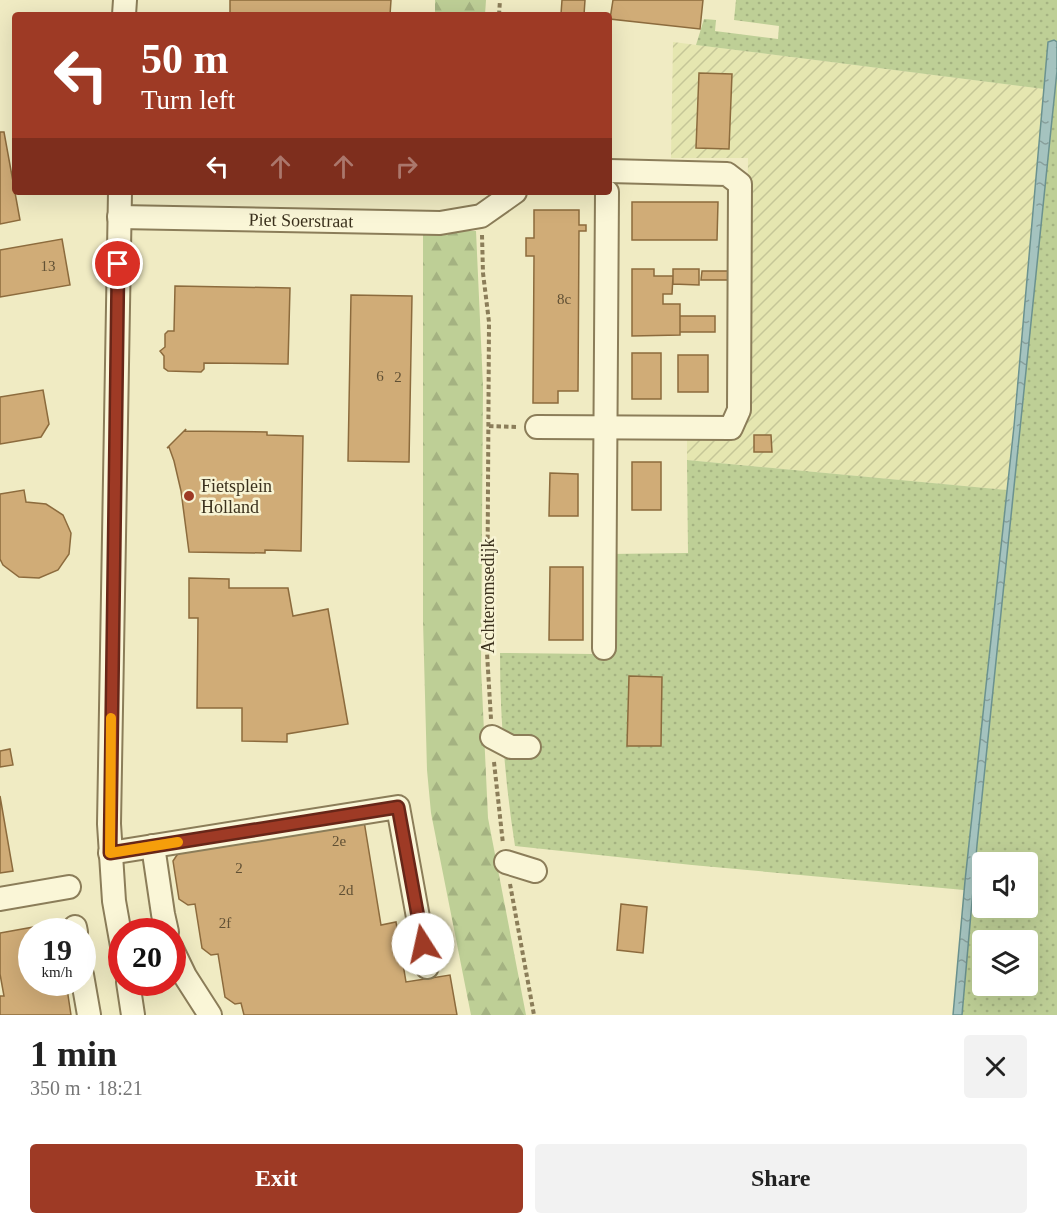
<!DOCTYPE html>
<meta charset="utf-8">
<style>
body{margin:0;font-family:Georgia,serif;background:#f2f2f2;color:#222;height:100vh;display:flex;flex-direction:column;font-size:22px;white-space:nowrap}
*{box-sizing:border-box;margin:0}
p{font-size:20px;color:#767676}
.icon{flex:none;width:33px;height:33px;fill:none;stroke:currentColor;stroke-width:2;stroke-linecap:round;stroke-linejoin:round}
.map{position:relative;height:1015px;overflow:hidden}
.drawer{display:flex;flex-direction:column;background:#fff;flex:1}
.drawer>*{flex:none}
.banner{position:absolute;left:12px;top:12px;width:600px;height:183px;border-radius:6px;box-shadow:0 6px 24px #0002;background:#9e3a25;color:#fff;overflow:hidden}
.buttons{position:absolute;left:972px;top:852px;display:grid;gap:12px}
.buttons a{display:grid;place-items:center;width:66px;height:66px;border-radius:6px;background:#fff;box-shadow:0 6px 24px #0002;font-size:30px}
.speed{position:absolute;left:18px;top:918px;display:flex;gap:12px;font-size:30px;font-weight:700;text-align:center}
.speed>*{display:grid;place-content:center;width:78px;height:78px;border-radius:50%;background:#fff;box-shadow:0 6px 24px #0002;line-height:1}
.speed small{font-size:15px;font-weight:400}
.speed .limit{border:9px solid #d22;background:#fff;color:#111}
.pin{position:absolute;display:grid;place-items:center;width:51px;height:51px;color:#fff;margin:-26px;border:3px solid #fff;border-radius:50%;box-shadow:0 2px 6px #0007}
.me{position:absolute;width:66px;margin:-33px;rotate:350deg;stroke-linejoin:round;filter:drop-shadow(0 0 4px #0008)}
.turn{display:flex;align-items:center;gap:21px;height:126px;padding:0 30px;font-size:27px}
.turn .icon{width:78px;height:78px;stroke-width:2.5}
.turn b{display:block;font-size:42px;line-height:51px}
.lanes{display:flex;align-items:center;height:57px;padding:0 30px;background:#0003;justify-content:center;gap:30px;direction:ltr}
.lanes .off{opacity:.35}
.round{display:grid;place-items:center;flex:none;width:63px;height:63px;border-radius:6px;background:#f2f2f2}
.headline{display:flex;align-items:center;justify-content:space-between;height:102px;padding:0 30px}
h1{font-size:36px;font-weight:600;line-height:45px}
.action{display:flex;gap:12px;margin-top:auto;padding:12px 30px}
.action a{flex:1;height:69px;border-radius:6px;background:#9e3a25;color:#fff;font-size:24px;font-weight:600;line-height:69px;text-align:center}
.action a+a{background:#f2f2f2;color:#222}
.map>svg:first-child{display:block}
.farmland{fill:url(#farmland-furrows)}
.grass{fill:url(#grass-dots);fill-rule:evenodd}
.forest{fill:url(#forest-firs)}
.water{fill:url(#water-ripples);stroke:#6b928f;stroke-width:1.5}
.building{fill:#d0ac77;stroke:#8c6b3d;stroke-width:1.5}
.lines{fill:none;stroke-linecap:round;stroke-linejoin:round}
.minor-casing{stroke:#8b7d59;stroke-width:26}
.path{stroke:#8b7d59;stroke-width:4;stroke-dasharray:4.5 3;stroke-linecap:butt}
.minor{stroke:#faf6d7;stroke-width:22}
.route-casing{stroke:#672618;stroke-width:15}
.route{stroke:#9e3a25;stroke-width:10}
.slow{stroke:#f59e0b;stroke-width:10}
.poi-dot{fill:#9e3a25;stroke:#f7f3d3;stroke-width:2}
.labels{text-anchor:middle;stroke-width:5;stroke-linejoin:round;paint-order:stroke}
.number-label{font-size:15px;fill:#605034}
.street-label{font-size:18px;fill:#3b311d;stroke:#f7f3d3}
.poi-label{font-size:18px;fill:#3b311d;stroke:#f7f3d3;text-anchor:start}
</style>
<div class="map">
<svg width="1057" height="1015" viewBox="0 0 1057 1015">
<defs>
<pattern id="farmland-furrows" width="10" height="10" patternUnits="userSpaceOnUse" patternTransform="scale(1.5)"><rect width="10" height="10" fill="#e5e6b0"/><path d="M-1 1l2-2M0 10L10 0M9 11l2-2" fill="none" stroke="#c5c697"/></pattern>
<pattern id="grass-dots" width="8" height="8" patternUnits="userSpaceOnUse" patternTransform="scale(1.5)"><rect width="8" height="8" fill="#becf96"/><path d="M2 2h.1M6 6h.1" fill="none" stroke="#a4b281" stroke-width="1.8" stroke-linecap="round"/></pattern>
<pattern id="forest-firs" width="22" height="20" patternUnits="userSpaceOnUse" patternTransform="scale(1.5)"><rect width="22" height="20" fill="#becf96"/><path d="M5 1l3.5 6h-7zM16 11l3.5 6h-7z" fill="#a4b281"/></pattern>
<pattern id="water-ripples" width="26" height="14" patternUnits="userSpaceOnUse" patternTransform="scale(1.5)"><rect width="26" height="14" fill="#a5c3bf"/><path d="M2 4q2-2 4 0t4 0M15 11q2-2 4 0t4 0" fill="none" stroke="#889f9b"/></pattern>
</defs>
<rect width="100%" height="100%" fill="#f0ebc3"/>
<path class="farmland" d="M673,42l371,47 -37,401 -320,-30v-24l46,1 8,-4 4,-11 3,-264h-77z"/>
<path class="grass" d="M736,0h321v42l-3,-2 -6,2 -4,47 -348,-44 8,-26 12,1 -1,11 63,8 1,-13 -45,-6z
M1057,71v944h-95l15,-170zM982,862h46v46h-46zM982,940h46v46h-46z
M687,460l320,30 -43,400 -272,-25 -177,-19c-10,-64 -15,-128 -15,-193l94,1 15,-4 -1,-96 80,-1z"/>
<path class="forest" d="M435,0h51l-1,15h-50z
M457,231h19l7,155 -2,281 7,151 38,197h-55l-40,-202 -4,-43 -4,-149v-388z"/>
<path class="water" d="M1054,40l3,2v29l-80,774 -15,170h-9l12,-134 49,-455 34,-384z"/>
<path class="building" d="M230,0h161l-1,15h-160z
M562,0h23l-1,15 -23,-1z
M613,0h90l-3,29 -90,-10z
M699,73l33,1 -3,75 -33,-1z
M0,132h4l16,88 -20,4z
M632,202h86l-1,38h-85z
M534,210h45v15h7v6h-7l-1,160h-20v12h-25l1,-147h-8v-18h8z
M62,239l8,46 -70,12v-47z
M632,269h22v7h19l-1,18h-9v10h17v31l-48,1z
M673,269h26v16l-26,-1z
M702,271h26v9h-27z
M175,286l115,2 -2,76 -84,-1v6l-3,3 -33,-1 -4,-3v-12l-4,-5 5,-4v-13l3,-3h6z
M351,295l61,1 -3,166 -61,-1z
M680,316h35v16h-35z
M632,353h29v46h-29z
M678,355h30v37h-30z
M43,390l6,34 -8,13 -41,7v-47z
M186,429l-1,2 82,1v3l36,1 -2,115 -36,-1v3l-76,-1 -8,-61 -7,-30 -5,-14 -2,1z
M754,435h17l1,17h-18z
M632,462h29v48h-29z
M550,473l28,1v42h-29z
M24,490l2,12 20,2 17,11 8,18 -2,21 -11,16 -19,8 -20,-1 -16,-12 -3,-6v-65z
M550,567h33v73h-34z
M189,578l40,1v9h59l5,28 35,-7 20,115 -61,10v8l-45,-1v-33h-45l1,-90h-9z
M629,676l33,1 -1,69h-34z
M10,749l3,16 -13,2v-16z
M0,796l13,75 -13,2z
M364,821l17,104 15,-3 10,60 44,-7 7,40h-213l-3,-12 -6,1 -10,-7 -7,-43 -7,1 -9,-7 -7,-44 -7,1 -9,-6 -6,-38 6,-9z
M621,904l26,3 -4,46 -26,-3z
M56,923l1,9h-25v50h34l5,33h-71v-19h4l-4,-22v-41z"/>
<g class="lines">
<g class="minor-casing">
<g id="minor">
<path d="M124,15l1,-15"/>
<path d="M120,192l-11,632 5,77 8,45"/>
<path id="s1" d="M119,217l321,6 41,-7 34,-24"/>
<path d="M537,427l194,1 8,-18 1,-226 -13,-10 -118,-3"/>
<path d="M604,648l3,-456"/>
<path d="M492,737l19,10h18"/>
<path d="M153,846l10,68 4,18"/>
<path d="M110,853l288,-46 29,160"/>
<path d="M506,862l29,9"/>
<path d="M0,899l69,-12"/>
<path d="M75,927l1,5"/>
<path d="M172,949l13,27 25,39"/>
<path d="M82,975l7,40"/>
<path d="M128,982l5,33"/>
</g>
</g>
<path class="path" d="M499,15l1,-15
M482,235l1,38 6,49 -2,331 4,66
M489,426l29,1
M494,762l9,82
M510,884l24,131"/>
<use href="#minor" class="minor"/>
</g>
<g class="lines">
<g class="route-casing">
<path id="route" d="M118,264l-8,589 288,-46 25,137"/>
</g>
<use href="#route" class="route"/>
<path class="slow" d="M111,718l-1,135 68,-11"/>
</g>
<circle class="poi-dot" cx="189" cy="496" r="6"/>
<g class="labels">
<g class="number-label">
<text x="48" y="271">13</text>
<text x="564" y="304">8c</text>
<text x="380" y="381">6</text>
<text x="398" y="382">2</text>
<text x="339" y="846">2e</text>
<text x="239" y="873">2</text>
<text x="346" y="895">2d</text>
<text x="225" y="928">2f</text>
</g>
<g class="street-label">
<text dy="6" stroke="none"><textPath href="#s1" startOffset="182">Piet Soerstraat</textPath></text>
<text transform="translate(488 596) rotate(-90)" y="6">Achteromsedijk</text>
</g>
<g class="poi-label">
<text x="201" y="492">Fietsplein<tspan x="201" dy="21">Holland</tspan></text>
</g>
</g>
</svg>
<div class="buttons">
<a><svg class="icon" aria-label="sound" viewBox="0 0 24 24"><path d="M4 9h4l5-4v14l-5-4H4zM17 9q2 3 0 6"/></svg></a>
<a><svg class="icon" aria-label="layers" viewBox="0 0 24 24"><path d="M12 4l9 5-9 5-9-5zM3 14l9 5 9-5"/></svg></a>
</div>
<div class="speed"><div>19<small>km/h</small></div><div class="limit">20</div></div>
<div class="pin" style="left:118px;top:264px;background:#d93025"><svg class="icon" aria-label="arrive" viewBox="0 0 24 24"><path d="M6 21V4h12l-3 4 3 4H6"/></svg></div>
<svg class="me" style="left:423px;top:944px" viewBox="-20 -20 40 40"><circle r="19" fill="#fff"/><path d="M0-13L10 11 0 6-10 11z" fill="#9e3a25"/></svg>
<div class="banner">
<div class="turn"><svg class="icon" aria-label="left" viewBox="0 0 24 24"><path d="M17 20v-9H6M10 6l-5 5 5 5"/></svg><div><b>50 m</b>Turn left</div></div>
<div class="lanes"><svg class="icon" aria-label="left" viewBox="0 0 24 24"><path d="M17 20v-9H6M10 6l-5 5 5 5"/></svg><svg class="icon off" aria-label="ahead" viewBox="0 0 24 24"><path d="M12 20V5M6 11l6-6 6 6"/></svg><svg class="icon off" aria-label="ahead" viewBox="0 0 24 24"><path d="M12 20V5M6 11l6-6 6 6"/></svg><svg class="icon off" aria-label="right" viewBox="0 0 24 24"><path d="M7 20v-9h11M14 6l5 5-5 5"/></svg></div>
</div>
</div>
<section class="drawer">
<div class="headline"><div><h1>1 min</h1><p>350 m · 18:21</p></div><a class="round"><svg class="icon" aria-label="close" viewBox="0 0 24 24"><path d="M6 6l12 12M18 6L6 18"/></svg></a></div>
<div class="action"><a>Exit</a><a>Share</a></div>
</section>
